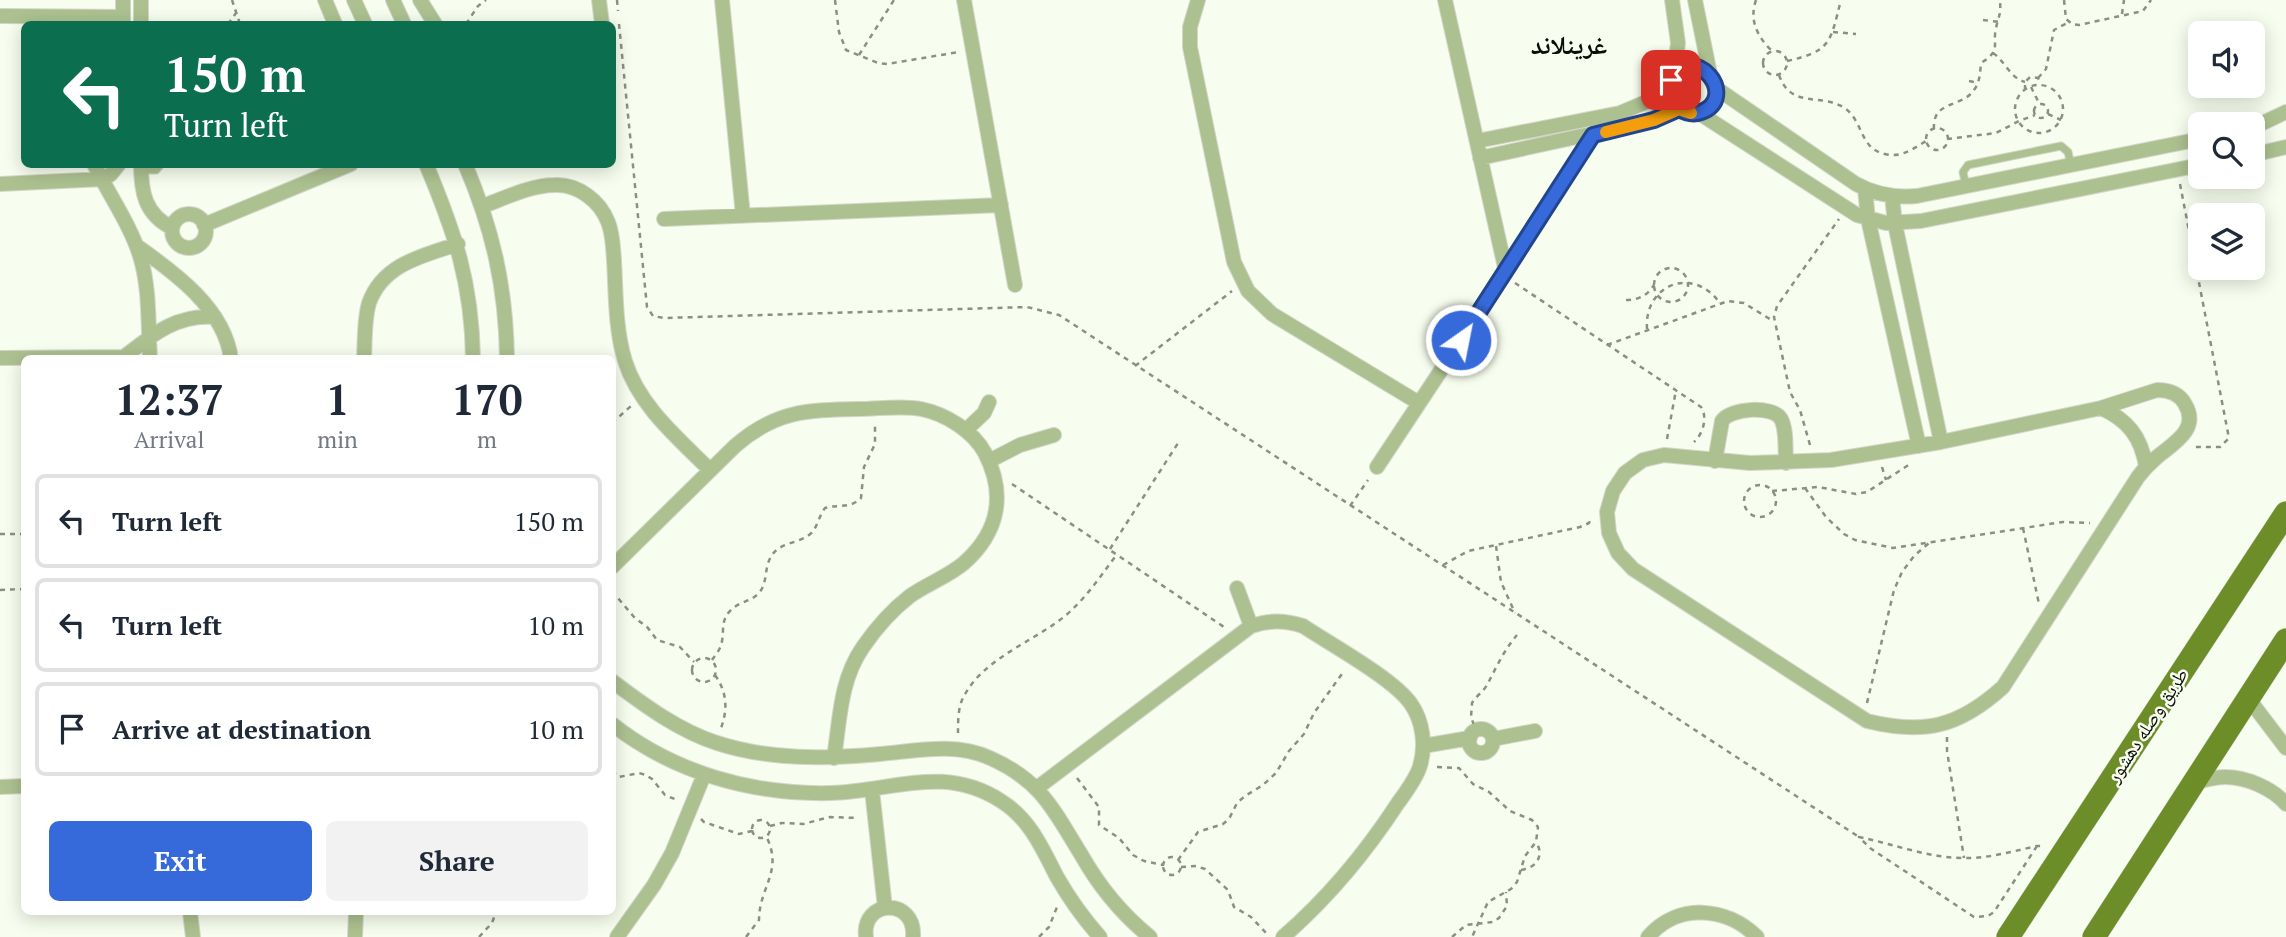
<!DOCTYPE html>
<meta charset="utf-8">
<style>
body{margin:0;font-family:"PT Serif","Noto Naskh Arabic",serif;background:#f2f2f3;color:#1f2937;height:100vh;display:flex;flex-direction:column;font-size:26px;white-space:nowrap}
*{box-sizing:border-box;margin:0}
p{font-size:23px;color:#747a83}
.icon{flex:none;width:38px;height:38px;fill:none;stroke:currentColor;stroke-width:2;stroke-linecap:round;stroke-linejoin:round}
.map{position:relative;flex:1;overflow:hidden}
.sheet{position:absolute;left:21px;top:355px;width:595px;height:560px;display:flex;flex-direction:column;background:#fff;border-radius:10px;box-shadow:0 4px 18px #0003}
.sheet>*{flex:none}
.top-card{position:absolute;left:21px;top:21px;width:595px;height:147px;border-radius:10px;box-shadow:0 4px 18px #0003;background:#0b6e4f;color:#fff;overflow:hidden}
.fabs{position:absolute;left:2188px;top:21px;display:grid;gap:14px}
.fabs a{display:grid;place-items:center;width:77px;height:77px;border-radius:10px;background:#fff;box-shadow:0 4px 18px #0003;font-size:35px}
.pin{position:absolute;display:grid;place-items:center;width:60px;height:60px;color:#fff;margin:-30px;border-radius:14px;box-shadow:0 4px 10px #0006}
.me{position:absolute;width:77px;margin:-38px;rotate:33deg;stroke-linejoin:round;filter:drop-shadow(0 0 5px #0008)}
.turn{display:flex;align-items:center;gap:24px;height:147px;padding:0 28px;font-size:32px}
.turn .icon{width:91px;height:91px;stroke-width:2.5}
.turn b{display:block;font-size:49px;line-height:60px}
.eta{display:flex;justify-content:space-evenly;align-items:center;height:119px;text-align:center}
.eta b{font-size:42px;font-weight:600;line-height:49px}
.cta{display:flex;gap:14px;margin-top:auto;padding:14px 28px}
.cta a{flex:1;height:80px;border-radius:10px;background:#366ada;color:#fff;font-size:28px;font-weight:600;line-height:80px;text-align:center}
.cta a+a{background:#f2f2f3;color:#1f2937}
ul{padding:0;list-style:none}
li{display:flex;align-items:center;gap:21px;height:94px;margin:0 14px 10px;padding:0 14px;border:4px solid #e0e1e3;border-radius:10px}
li div{flex:1}
li b{display:block;font-size:26px}
li em{font-style:normal}
.map>svg:first-child{display:block}
.lines{fill:none;stroke-linecap:round;stroke-linejoin:round}
.service-casing{stroke:#d2d7ca;stroke-width:9}
.minor-casing{stroke:#d2d7ca;stroke-width:16}
.primary-casing{stroke:#d2d7ca;stroke-width:24}
.path{stroke:#8b8f84;stroke-width:2.5;stroke-dasharray:5 5;stroke-linecap:butt}
.service{stroke:#adc190;stroke-width:7}
.minor{stroke:#adc190;stroke-width:14}
.primary{stroke:#6d8d29;stroke-width:23}
.route-casing{stroke:#23458e;stroke-width:18}
.route{stroke:#366ada;stroke-width:12}
.slow{stroke:#f59e0b;stroke-width:12}
.labels{text-anchor:middle;stroke-width:5;stroke-linejoin:round;paint-order:stroke}
.street-label{font-size:19px;fill:#0b0d07;stroke:#f8feef}
.district-label{font-size:26px;font-weight:bold;fill:#0b0d07;stroke:#f8feef}
</style>
<div class="map">
<svg width="2286" height="937" viewBox="0 0 2286 937">
<rect width="100%" height="100%" fill="#f8feef"/>
<g class="lines">
<g class="service-casing">
<path id="service" d="M141,170h15l5,-6
M1966,186l-3,-14 5,-7 93,-19 7,6 3,13"/>
</g>
<g class="minor-casing">
<path id="minor" d="M141,0v24
M325,0l10,24
M354,0l11,24
M393,0l11,24
M420,0l15,24
M599,0l3,24
M722,0l21,216
M964,0l51,285
M1198,0l-8,27v20l44,215 14,29 24,23 147,89
M1445,0l61,272
M1672,0l6,43 -4,32
M1695,0l15,74
M0,16l123,1
M123,23v-23
M1670 90a23 23 0 1 1 46 0a23 23 0 1 1-46 0Z
M1716,88l140,96c20,11 39,14 61,12l283,-57
M1699,113l158,102 29,8 35,-2 279,-56
M2252,128l34,-16
M1477,141l143,-28 26,-11 24,-16
M2252,155l34,-8
M1480,158l161,-35 38,-14
M94,164c15,31 36,60 46,92 10,32 8,69 10,103
M141,164c0,29 4,50 31,64
M426,164c29,69 46,119 47,195
M465,164c28,66 41,123 42,195
M0,184l104,-5 7,-5 8,-10
M1865,189l3,30 51,227
M1892,196l3,28 46,218
M483,206c22,-8 48,-21 72,-21 23,-1 45,16 53,37 5,12 5,26 6,38 2,33 1,69 11,101 14,45 53,77 85,109
M172 231a17 17 0 1 1 34 0a17 17 0 1 1-34 0Z
M664,219l337,-14
M204,225l147,-61
M137,246c38,27 88,63 94,113
M124,357c29,-23 53,-43 91,-40
M0,358l124,-1 4,2
M364,359c1,-18 0,-39 5,-56 14,-39 53,-47 89,-59
M2157,390c12,0 22,3 28,14 15,25 -11,39 -28,53 -7,6 -13,12 -19,20l-135,210c-44,40 -79,48 -136,34l-234,-152 -15,-16 -9,-20 -2,-21 6,-21 12,-18 18,-13 21,-5 86,8 81,-3 110,-18 160,-34z
M2101,408c27,12 40,29 45,58
M966,430l18,-17 5,-11
M989,461l31,-16 34,-10
M1715,461l7,-40c8,-13 51,-16 59,-2 6,11 4,32 5,44
M1377,467l129,-195 87,-137
M612,567l123,-121c40,-35 71,-36 123,-37 20,0 44,-4 63,0 25,5 52,22 64,44 21,41 14,79 -21,110 -15,13 -37,21 -54,33 -18,14 -34,32 -47,51 -23,33 -23,72 -29,111
M1237,588l14,38
M612,681c32,24 67,50 105,62 52,17 109,16 163,11 36,-3 75,-12 110,4 52,23 64,53 92,98 17,30 41,59 68,81
M2248,698l38,50
M612,724c62,49 141,71 219,69 62,-2 113,-29 170,8 29,18 41,47 56,76 12,21 27,42 43,60
M1469 741a12 12 0 1 1 24 0a12 12 0 1 1-24 0Z
M1493,739l42,-8
M1423,746l47,-8
M2196,782c9,-2 19,-5 29,-5 21,0 47,11 61,27
M0,787l24,-1
M1037,788l214,-162c19,-6 33,-6 52,0 27,18 91,53 108,78 12,17 15,42 9,62 -4,13 -14,26 -22,37 -32,49 -70,95 -115,134
M872,790l13,118
M190,912l3,25
M355,937l1,-25
M617,937l37,-52 18,-32 32,-78
M866,937c-5,-38 50,-40 47,0
M1648,937c30,-35 79,-30 109,0"/>
</g>
<g class="primary-casing">
<path id="primary" d="M2008,937l278,-424
M2094,937l192,-297"/>
</g>
<path class="path" d="M232,0l8,24
M617,0l1,11
M835,0l4,32 7,18 32,13 9,1 72,-12
M1756,0c-7,20 1,36 15,50
M2064,0l2,19 6,5 7,1 64,-14 8,-11
M2122,14l2,-14
M1983,20l16,2
M228,24l8,-11
M466,24l12,-18 8,-6
M619,24l28,283 6,9 11,2 363,-11 32,8 800,522
M1833,32l23,2
M1763 63a12 12 0 1 1 24 0a12 12 0 1 1-24 0Z
M1993,53c12,8 17,25 32,29
M859,55l35,-55
M1787,61c45,-10 43,-19 54,-61
M1779,75c12,34 40,18 64,32 21,13 16,42 42,47 16,4 28,-5 41,-13
M2038,78l8,-9 8,-39 15,-8
M1969,81l9,2
M2015 109a24 24 0 1 1 48 0a24 24 0 1 1-48 0Z
M2031,87l8,16
M2025,90v-8l5,-5 8,1 3,6
M2034 111a7 7 0 1 1 14 0a7 7 0 1 1-14 0Z
M2048,114l13,6
M1926 139a11 11 0 1 1 22 0a11 11 0 1 1-22 0Z
M1934,129c-2,-29 28,-21 40,-39 6,-8 6,-17 7,-27 21,-13 11,-18 15,-35 3,-14 5,-12 4,-28
M1947,139l49,-6 23,-12 16,-6
M2180,184l48,249v6l-8,8h-26
M1654 285a17 17 0 1 1 34 0a17 17 0 1 1-34 0Z
M1515,283l186,124c7,10 2,27 -7,35
M1626,300c12,0 21,-4 28,-15
M1647,329c-3,-45 46,-63 72,-27
M1607,345l121,-44 16,2 29,18
M1135,366l97,-75
M612,423l19,-17
M1667,439l9,-49
M1810,445l-10,-35 -10,-18 -16,-75 3,-11 62,-87
M1882,467l4,13
M1012,484l212,143
M1744 501a16 16 0 1 1 32 0a16 16 0 1 1-32 0Z
M1805,488l21,29 18,17 11,6 38,8 170,-26 27,1
M1772,491l46,-4 38,7 11,-2 43,-28
M1350,506l18,-26
M2023,528l16,76
M0,534h24
M1496,546l5,36 14,31
M1110,549l70,-109
M1443,565l25,-14 112,-24 9,-4 2,-4
M0,590l24,-1
M612,591l22,26 14,11 9,12 23,7 14,15
M692 670a12 12 0 1 1 24 0a12 12 0 1 1-24 0Z
M712,660c4,-6 9,-11 10,-19 2,-11 -1,-21 8,-30 8,-9 19,-9 27,-16 12,-11 6,-27 15,-40 9,-13 25,-11 37,-20 9,-7 9,-18 16,-27 14,-4 25,1 36,-10l3,-31 11,-23v-21
M715,675c12,17 13,34 6,53
M1867,703l27,-113 8,-18 12,-16 15,-13
M1474,725l-3,-8 1,-14c4,-7 11,-11 15,-18 9,-17 17,-35 30,-50
M958,733c0,-12 0,-27 6,-37 20,-38 69,-54 101,-80 21,-18 36,-40 52,-62
M1947,737v14l17,107
M1437,767l22,1 14,16 16,8 21,19 22,9 6,7 -2,15 -11,14 -8,26 -6,7 -23,13 -16,35
M612,771l7,6 20,-4 7,2 6,4 13,16 12,5
M1077,778l22,29v18l20,13 14,17 11,6 19,4
M701,819l3,3 35,12 13,-3
M752 829a9 9 0 1 1 18 0a9 9 0 1 1-18 0Z
M770,826l12,-3 21,1 27,-7 28,1
M2037,846l-43,66 -6,4 -14,1 -104,-69 -11,-11c35,7 72,22 108,21 23,0 47,-7 70,-12h6
M1163 866a9 9 0 1 1 18 0a9 9 0 1 1-18 0Z
M1178,860l20,-28 25,-8 6,-5 8,-16 8,-7 18,-11 13,-12 13,-22 15,-17 10,-21 30,-42
M1181,867l15,-1 9,3 23,21 6,17 17,10 17,18
M1521,870c15,-2 24,-14 15,-28
M479,937l13,-14 4,-11
M746,937l13,-17c0,-33 25,-49 7,-84
M1039,937l10,-10 8,-20
M1452,937l14,-12 27,-3 6,-4 8,-12 -1,-14"/>
<use href="#service" class="service"/>
<use href="#minor" class="minor"/>
<use href="#primary" class="primary"/>
</g>
<g class="lines">
<g class="route-casing">
<path id="route" d="M1461,340l132,-205 61,-15 25,-11c7,4 14,6 22,3 39,-14 -6,-72 -30,-32"/>
</g>
<use href="#route" class="route"/>
<path class="slow" d="M1606,132l48,-12 25,-11 12,4"/>
</g>
<g class="labels">
<g class="street-label">
<text transform="translate(2147 725) rotate(-57)" y="7">طريق وصله دهشور</text>
</g>
<g class="district-label">
<text x="1569" y="54">غرينلاند</text>
</g>
</g>
</svg>
<div class="fabs">
<a><svg class="icon" aria-label="sound" viewBox="0 0 24 24"><path d="M4 9h4l5-4v14l-5-4H4zM17 9q2 3 0 6"/></svg></a>
<a><svg class="icon" aria-label="search" viewBox="0 0 24 24"><circle cx="10" cy="10" r="6"/><path d="M15 15l6 6"/></svg></a>
<a><svg class="icon" aria-label="layers" viewBox="0 0 24 24"><path d="M12 4l9 5-9 5-9-5zM3 14l9 5 9-5"/></svg></a>
</div>
<div class="pin" style="left:1671px;top:80px;background:#d93025"><svg class="icon" aria-label="arrive" viewBox="0 0 24 24"><path d="M6 21V4h12l-3 4 3 4H6"/></svg></div>
<svg class="me" style="left:1461px;top:340px" viewBox="-20 -20 40 40"><circle r="17" fill="#366ada" stroke="#fff" stroke-width="3"/><path d="M0-11L8 9 0 5-8 9z" fill="#fff"/></svg>
<div class="top-card">
<div class="turn"><svg class="icon" aria-label="left" viewBox="0 0 24 24"><path d="M17 20v-9H6M10 6l-5 5 5 5"/></svg><div><b>150 m</b>Turn left</div></div>
</div>
<section class="sheet">
<div class="eta">
<div><b>12:37</b><p>Arrival</p></div>
<div><b>1</b><p>min</p></div>
<div><b>170</b><p>m</p></div>
</div>
<ul>
<li><svg class="icon" aria-label="left" viewBox="0 0 24 24"><path d="M17 20v-9H6M10 6l-5 5 5 5"/></svg><div><b>Turn left</b></div><em>150 m</em></li>
<li><svg class="icon" aria-label="left" viewBox="0 0 24 24"><path d="M17 20v-9H6M10 6l-5 5 5 5"/></svg><div><b>Turn left</b></div><em>10 m</em></li>
<li><svg class="icon" aria-label="arrive" viewBox="0 0 24 24"><path d="M6 21V4h12l-3 4 3 4H6"/></svg><div><b>Arrive at destination</b></div><em>10 m</em></li>
</ul>
<div class="cta"><a>Exit</a><a>Share</a></div>
</section>
</div>
